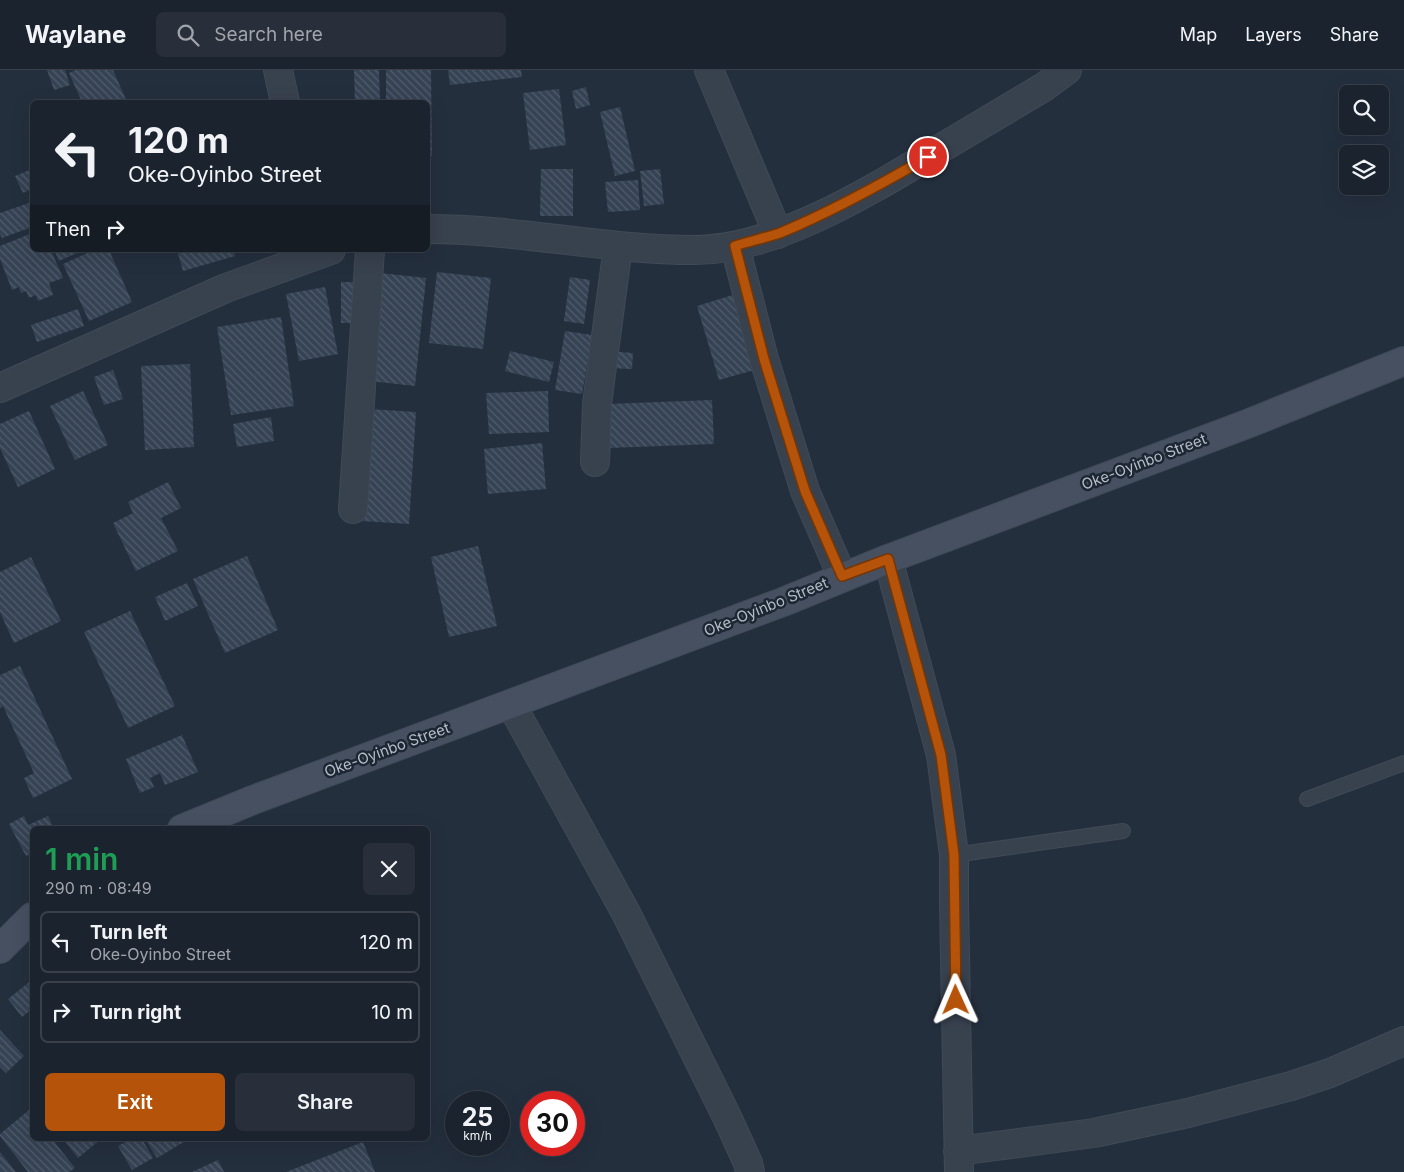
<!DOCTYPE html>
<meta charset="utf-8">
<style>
body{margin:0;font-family:Inter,sans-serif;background:#282f3a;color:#f1f3f6;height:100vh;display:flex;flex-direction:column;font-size:19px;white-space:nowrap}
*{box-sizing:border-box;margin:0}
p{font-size:16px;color:#a0a4aa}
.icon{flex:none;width:28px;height:28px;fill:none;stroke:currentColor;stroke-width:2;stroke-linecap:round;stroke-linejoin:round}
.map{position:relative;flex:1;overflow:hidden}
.side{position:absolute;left:30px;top:756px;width:400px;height:315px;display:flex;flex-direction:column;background:#1b232e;border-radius:8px;box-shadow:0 5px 20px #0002,0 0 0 1px #39404a}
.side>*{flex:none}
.hud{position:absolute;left:30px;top:30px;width:400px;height:152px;border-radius:8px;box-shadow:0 5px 20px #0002,0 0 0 1px #39404a;background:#1b232e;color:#f1f3f6;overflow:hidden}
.fabs{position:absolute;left:1339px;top:15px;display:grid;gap:10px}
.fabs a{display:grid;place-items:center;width:50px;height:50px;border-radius:8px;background:#1b232e;box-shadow:0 5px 20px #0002,0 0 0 1px #39404a;font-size:25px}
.speed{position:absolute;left:445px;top:1021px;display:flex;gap:10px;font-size:25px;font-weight:700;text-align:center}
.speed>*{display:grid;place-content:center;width:65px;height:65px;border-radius:50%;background:#1b232e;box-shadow:0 5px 20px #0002,0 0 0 1px #39404a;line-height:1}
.speed small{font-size:12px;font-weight:400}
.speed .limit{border:8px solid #d22;background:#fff;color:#111}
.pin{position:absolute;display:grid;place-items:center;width:42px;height:42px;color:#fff;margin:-21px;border:2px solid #fff;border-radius:50%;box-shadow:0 1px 5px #0007}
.me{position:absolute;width:55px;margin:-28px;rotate:359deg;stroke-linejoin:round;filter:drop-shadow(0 0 4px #0008)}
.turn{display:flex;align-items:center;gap:18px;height:105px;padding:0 15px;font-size:22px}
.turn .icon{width:65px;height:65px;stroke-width:2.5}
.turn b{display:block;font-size:35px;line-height:42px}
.then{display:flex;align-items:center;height:48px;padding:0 15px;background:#0003;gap:10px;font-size:19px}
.round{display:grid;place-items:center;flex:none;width:52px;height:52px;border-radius:8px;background:#282f3a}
.headline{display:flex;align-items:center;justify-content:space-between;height:85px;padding:0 15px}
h1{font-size:30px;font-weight:600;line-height:38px;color:#1e9e55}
.primary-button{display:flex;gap:10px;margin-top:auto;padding:10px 15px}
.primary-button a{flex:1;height:58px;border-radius:8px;background:#b45309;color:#fff;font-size:20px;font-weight:600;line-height:58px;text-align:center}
.primary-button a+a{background:#282f3a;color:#f1f3f6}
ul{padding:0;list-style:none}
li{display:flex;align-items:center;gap:15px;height:62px;margin:0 10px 8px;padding:0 5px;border:2px solid #39404a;border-radius:8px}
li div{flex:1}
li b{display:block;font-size:19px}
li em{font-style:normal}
header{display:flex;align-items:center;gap:30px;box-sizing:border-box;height:70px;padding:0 25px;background:#1b232e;border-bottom:1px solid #39404a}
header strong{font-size:24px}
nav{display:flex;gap:28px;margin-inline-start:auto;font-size:18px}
.search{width:350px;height:45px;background:#282f3a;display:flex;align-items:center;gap:12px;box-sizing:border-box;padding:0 18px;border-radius:8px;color:#a0a4aa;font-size:19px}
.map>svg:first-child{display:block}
.building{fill:url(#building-back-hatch)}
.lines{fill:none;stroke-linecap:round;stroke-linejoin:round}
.service-casing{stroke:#414a57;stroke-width:16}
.minor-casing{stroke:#414a57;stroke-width:30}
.secondary-casing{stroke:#414a57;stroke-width:30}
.service{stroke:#38414e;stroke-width:14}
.minor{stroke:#38414e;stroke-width:28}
.secondary{stroke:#465061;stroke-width:28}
.route-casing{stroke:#753606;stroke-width:12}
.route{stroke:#b45309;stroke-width:9}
.labels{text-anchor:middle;stroke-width:5;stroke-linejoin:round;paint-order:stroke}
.street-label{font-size:15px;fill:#b4bcc9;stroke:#1d2633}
</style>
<header>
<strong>Waylane</strong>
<div class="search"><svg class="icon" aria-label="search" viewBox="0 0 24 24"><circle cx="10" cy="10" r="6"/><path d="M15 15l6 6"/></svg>Search here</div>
<nav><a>Map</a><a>Layers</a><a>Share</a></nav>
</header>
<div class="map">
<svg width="1404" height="1102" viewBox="0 0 1404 1102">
<defs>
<pattern id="building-back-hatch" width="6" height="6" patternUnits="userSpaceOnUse" patternTransform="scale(1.25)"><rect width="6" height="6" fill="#364354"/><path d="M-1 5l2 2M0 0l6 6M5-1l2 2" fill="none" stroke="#515c6b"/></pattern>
</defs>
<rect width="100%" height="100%" fill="#242f3e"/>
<path class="building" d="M47,0h18l5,15 -16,5z
M76,0h37l14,32h-45l-13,-29z
M354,0h25l1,32h-25z
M386,0h45l1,86h-4v-54h-42z
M448,0h73l1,7 -72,8z
M586,17l4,18 -14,4 -4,-18z
M559,19l7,56 -36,5 -7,-57z
M620,37l15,64 -20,5 -15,-64z
M32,99v20l-9,4 -8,-17z
M541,99h32v47h-33z
M660,99l4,35 -20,2 -4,-35z
M638,110l2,30 -32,2 -3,-30z
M32,132v25l-30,11 -2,-4v-21z
M32,163v17h19l12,28 -14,5 4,12 -15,6 -2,-6 -7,3 -3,-7 -5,2 -2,-6 -7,3 -12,-31v-13z
M54,180h30l-25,11z
M94,180h15l23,52 -43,19 -26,-57z
M177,180h56l2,6 -52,15z
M437,202l54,6 -8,71 -54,-6z
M380,203l46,5 -11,108 -46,-5z
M570,207l20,3 -6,44 -20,-3z
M341,212h20v41h-20z
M325,217l13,67 -39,7 -13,-67z
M736,224l22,75 -39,11 -22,-74z
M78,239l6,17 -47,16 -6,-17z
M281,247l13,89 -63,9 -14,-88z
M565,261l27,4 -10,59 -27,-4z
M510,281l44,11 -5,20 -44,-11z
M609,281l24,2 -1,16 -24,-1z
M190,294l4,83 -49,3 -4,-84z
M113,300l10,29 -19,6 -10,-28z
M83,321l25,54 -33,15 -25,-54z
M548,321l1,41 -60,2 -3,-41z
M712,330l2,44 -106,4 -1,-44z
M368,339l48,3 -7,112 -48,-3z
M29,341l26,58 -37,18 -18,-39v-24z
M271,347l3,24 -37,6 -4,-23z
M542,373l4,46 -58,5 -4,-45z
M168,412l13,26 -20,10 17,33 -42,20 -23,-48 20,-10 -5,-11z
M478,476l19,80 -48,11 -18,-80z
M247,486l31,74 -53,23 -32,-74z
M31,487l30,64 -47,22 -14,-31v-40z
M187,513l11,23 -33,15 -10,-24z
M130,541l45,95 -47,22 -44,-96z
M20,596l52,113 -39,19 -9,-20 10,-5 -31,-67 -3,2v-33z
M182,665l16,37 -33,13 -5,-12 -10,5 4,9 -14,6 -14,-34z
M24,746l4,9 20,-9 6,13h-22v24l-6,3 -17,-32z
M32,910v29l-10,8 -14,-18z
M0,960l24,26 -18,17 -6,-6z
M29,1040l3,5v24h20l23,29 -6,4h-41l-28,-36v-2z
M63,1069h38l-23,19z
M131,1069h11l11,19 -21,12 -14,-24z
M145,1069h44l-32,19z
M363,1072l12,30h-89z
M0,1082l16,20h-16z
M218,1090l6,12h-32z"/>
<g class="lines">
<g class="service-casing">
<path id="service" d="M1307,729l97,-36
M954,785l169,-24"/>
</g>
<g class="minor-casing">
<path id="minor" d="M278,0l7,32
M709,0l69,164
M428,159c89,0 177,21 267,21 79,0 172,-57 238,-97 37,-22 74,-44 111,-66l23,-17
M735,176l29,113 41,132 37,85
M0,318l226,-100 105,-38
M595,392l2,-58 21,-158
M353,439l17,-259
M888,489l53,196 13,100v48l5,269
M511,634l115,209 101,204 21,46 2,9
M958,1081l136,-18 94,-20 103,-27 39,-13 74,-32"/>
</g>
<g class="secondary-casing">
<path id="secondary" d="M182,759l71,-29 530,-198 105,-43 359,-135 157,-63
M0,879l32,-32"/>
</g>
<use href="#service" class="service"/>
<use href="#minor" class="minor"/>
<use href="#secondary" class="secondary"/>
</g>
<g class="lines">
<g class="route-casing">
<path id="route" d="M928,87c-48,28 -97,55 -148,76 -15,5 -30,8 -45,13l29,113 41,132 37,85 46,-17 53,196 13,100 2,145"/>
</g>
<use href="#route" class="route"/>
</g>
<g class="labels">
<g class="street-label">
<text transform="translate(1144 392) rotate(-21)" y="5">Oke-Oyinbo Street</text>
<text transform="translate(766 537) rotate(-22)" y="5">Oke-Oyinbo Street</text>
<text transform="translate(387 680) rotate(-20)" y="5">Oke-Oyinbo Street</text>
</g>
</g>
</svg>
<div class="fabs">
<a><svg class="icon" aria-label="search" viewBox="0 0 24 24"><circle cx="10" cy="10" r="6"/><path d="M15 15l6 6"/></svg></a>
<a><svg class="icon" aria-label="layers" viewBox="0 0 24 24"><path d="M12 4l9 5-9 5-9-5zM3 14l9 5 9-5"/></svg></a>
</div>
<div class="speed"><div>25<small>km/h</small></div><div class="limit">30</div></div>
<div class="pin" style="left:928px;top:87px;background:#d93025"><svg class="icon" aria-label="arrive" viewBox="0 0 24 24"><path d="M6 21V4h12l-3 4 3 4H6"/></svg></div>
<svg class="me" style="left:956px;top:930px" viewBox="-20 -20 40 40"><path d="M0-17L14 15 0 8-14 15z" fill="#b45309" stroke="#fff" stroke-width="4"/></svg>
<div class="hud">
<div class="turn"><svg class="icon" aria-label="left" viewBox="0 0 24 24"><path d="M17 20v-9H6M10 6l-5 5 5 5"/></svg><div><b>120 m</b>Oke-Oyinbo Street</div></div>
<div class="then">Then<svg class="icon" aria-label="right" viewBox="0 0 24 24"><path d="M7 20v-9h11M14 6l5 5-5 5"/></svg></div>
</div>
<section class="side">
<div class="headline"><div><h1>1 min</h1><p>290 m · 08:49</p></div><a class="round"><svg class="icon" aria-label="close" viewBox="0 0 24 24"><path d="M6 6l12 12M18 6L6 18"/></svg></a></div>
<ul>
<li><svg class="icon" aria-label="left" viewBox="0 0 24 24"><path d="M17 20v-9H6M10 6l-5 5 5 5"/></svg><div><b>Turn left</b><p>Oke-Oyinbo Street</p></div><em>120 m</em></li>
<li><svg class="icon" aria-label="right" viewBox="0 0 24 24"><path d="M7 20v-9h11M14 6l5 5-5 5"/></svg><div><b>Turn right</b></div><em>10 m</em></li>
</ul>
<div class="primary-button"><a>Exit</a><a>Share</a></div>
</section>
</div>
